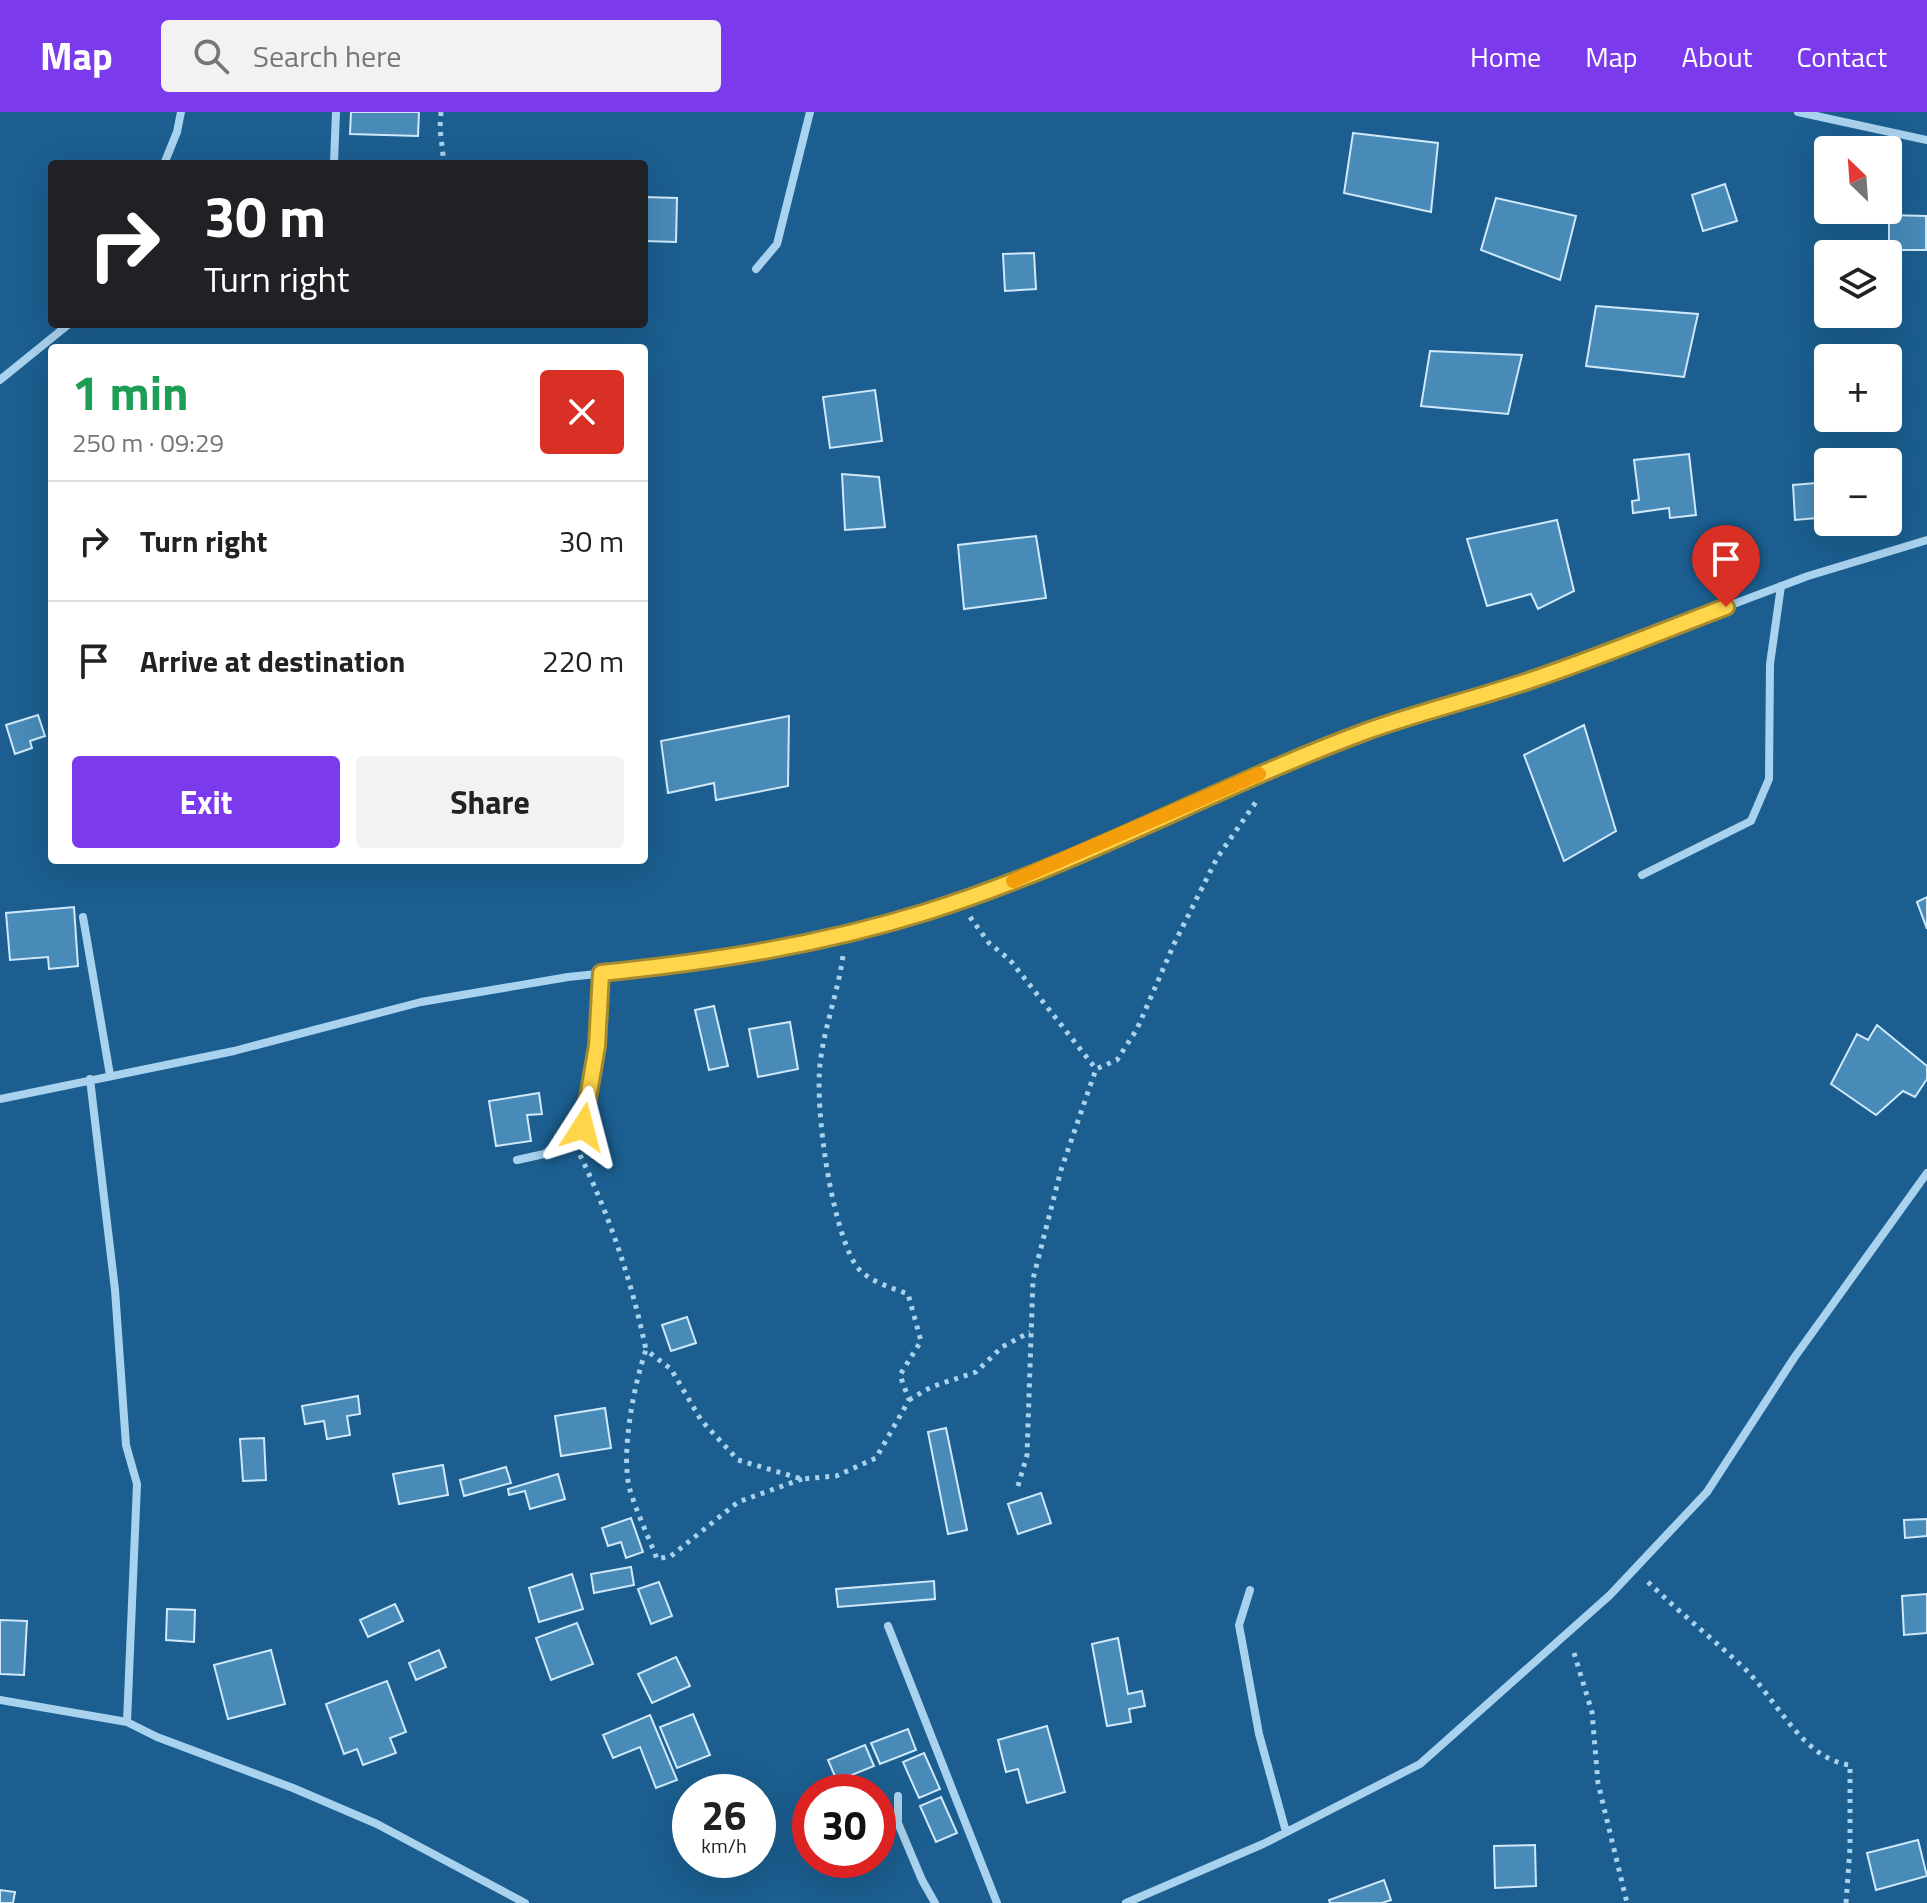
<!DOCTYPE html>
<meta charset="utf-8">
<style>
body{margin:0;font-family:"Titillium Web",sans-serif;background:#f2f2f2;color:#222;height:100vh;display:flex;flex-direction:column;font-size:30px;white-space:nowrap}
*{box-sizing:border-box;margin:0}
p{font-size:26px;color:#767676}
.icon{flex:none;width:44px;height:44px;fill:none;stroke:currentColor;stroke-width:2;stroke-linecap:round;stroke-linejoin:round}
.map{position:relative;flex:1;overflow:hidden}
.details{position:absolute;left:48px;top:232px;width:600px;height:520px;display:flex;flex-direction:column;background:#fff;border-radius:8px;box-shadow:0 8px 32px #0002}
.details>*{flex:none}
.top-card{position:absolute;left:48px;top:48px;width:600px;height:168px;border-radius:8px;box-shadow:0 8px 32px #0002;background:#202124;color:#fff;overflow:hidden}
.needle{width:52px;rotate:335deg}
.buttons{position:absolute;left:1814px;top:24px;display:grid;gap:16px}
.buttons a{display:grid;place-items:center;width:88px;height:88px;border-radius:8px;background:#fff;box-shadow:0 8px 32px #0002;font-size:40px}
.speed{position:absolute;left:672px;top:1662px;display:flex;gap:16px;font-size:40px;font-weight:700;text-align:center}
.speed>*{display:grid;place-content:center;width:104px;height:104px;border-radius:50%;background:#fff;box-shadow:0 8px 32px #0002;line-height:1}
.speed small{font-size:20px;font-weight:400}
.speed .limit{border:12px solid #d22;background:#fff;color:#111}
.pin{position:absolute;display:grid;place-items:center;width:68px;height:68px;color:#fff;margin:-82px -34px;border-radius:50% 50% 50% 0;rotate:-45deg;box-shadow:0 0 8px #0007}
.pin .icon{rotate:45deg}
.me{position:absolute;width:88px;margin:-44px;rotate:9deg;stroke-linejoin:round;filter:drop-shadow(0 0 6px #0008)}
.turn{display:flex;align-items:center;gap:28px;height:168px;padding:0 24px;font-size:36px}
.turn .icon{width:104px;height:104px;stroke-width:2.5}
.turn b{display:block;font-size:56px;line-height:68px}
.round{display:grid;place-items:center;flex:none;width:84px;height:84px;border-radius:8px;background:#f2f2f2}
.head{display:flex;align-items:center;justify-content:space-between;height:136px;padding:0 24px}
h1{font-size:48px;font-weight:700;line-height:60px;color:#1e9e55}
.cta{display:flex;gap:16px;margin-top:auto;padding:16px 24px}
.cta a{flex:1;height:92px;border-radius:8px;background:#7c3aed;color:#fff;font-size:32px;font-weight:700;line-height:92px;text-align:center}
.cta a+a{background:#f2f2f2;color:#222}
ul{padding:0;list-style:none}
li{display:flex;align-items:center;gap:24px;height:120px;padding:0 24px;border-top:2px solid #e0e0e0}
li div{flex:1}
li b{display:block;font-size:30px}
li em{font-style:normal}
header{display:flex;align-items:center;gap:48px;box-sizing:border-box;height:112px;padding:0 40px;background:#7c3aed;color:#fff}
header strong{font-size:38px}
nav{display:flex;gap:44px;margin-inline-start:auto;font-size:28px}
.search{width:560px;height:72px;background:#f2f2f2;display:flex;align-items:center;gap:20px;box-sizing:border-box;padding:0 28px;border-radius:8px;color:#767676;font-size:30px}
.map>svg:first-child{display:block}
.building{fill:#488ab8;stroke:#cfe9fa;stroke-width:2}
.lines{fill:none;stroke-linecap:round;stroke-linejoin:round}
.path{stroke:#a9d2ee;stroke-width:5;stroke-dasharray:4 6;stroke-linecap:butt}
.minor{stroke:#a9d2ee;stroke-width:8}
.route-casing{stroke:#a68a30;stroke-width:20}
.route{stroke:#ffd54a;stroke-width:14}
.slow{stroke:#f59e0b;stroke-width:14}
</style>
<header>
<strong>Map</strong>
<div class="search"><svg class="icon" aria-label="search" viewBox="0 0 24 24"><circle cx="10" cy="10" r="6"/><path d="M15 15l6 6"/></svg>Search here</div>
<nav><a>Home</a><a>Map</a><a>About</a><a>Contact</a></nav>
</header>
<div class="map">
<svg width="1927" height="1791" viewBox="0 0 1927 1791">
<rect width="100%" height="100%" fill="#1b5e8f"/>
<path class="building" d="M351,0h68l-1,24 -68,-2z
M1353,21l85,10 -7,69 -87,-19z
M1725,72l12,37 -34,10 -11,-36z
M644,85l33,1 -1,44 -32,-1z
M1496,86l80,18 -16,64 -79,-30z
M1889,103l37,1v34h-37z
M1034,141l2,36 -31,2 -2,-37z
M1596,194l102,8 -14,63 -98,-11z
M1430,239l92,4 -14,59 -87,-8z
M875,278l7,51 -52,7 -7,-51z
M1689,342l7,61 -26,3 -1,-10 -36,5 -1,-12 7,-1 -5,-40z
M842,362l37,3 6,50 -40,3z
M1828,370v35l-33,3 -2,-35z
M1557,408l17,71 -36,18 -7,-15 -44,12 -20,-67z
M1036,424l10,62 -82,11 -6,-64z
M38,603l7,21 -15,5 2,7 -17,6 -9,-29z
M789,604l-1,70 -72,14 -2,-17 -46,10 -7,-52z
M1584,613l32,106 -52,30 -40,-106z
M1927,785v32l-10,-27z
M74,795l4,59 -29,3 -1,-12 -38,3 -4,-47z
M714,894l14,60 -19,4 -14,-60z
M790,910l8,47 -40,8 -9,-48z
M1877,913l50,41v13l-12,18 -12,-6 -27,24 -45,-31 26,-50 11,6z
M539,981l3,21 -15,1 4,26 -35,5 -7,-45z
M687,1205l9,26 -25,8 -9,-26z
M358,1284l2,18 -13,2 3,19 -23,4 -3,-18 -19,3 -3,-18z
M605,1296l6,40 -50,8 -6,-40z
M946,1316l21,102 -19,4 -20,-102z
M264,1326l2,42 -23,1 -3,-42z
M443,1353l5,30 -49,9 -6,-30z
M506,1355l5,16 -47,13 -4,-16z
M558,1362l7,25 -35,10 -5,-18 -16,4 -1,-6z
M1041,1381l10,30 -33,11 -10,-30z
M631,1406l12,34 -17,6 -5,-16 -13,4 -6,-18z
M1927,1407v17l-22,2 -1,-18z
M631,1455l3,18 -40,8 -3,-19z
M572,1462l11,35 -44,13 -10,-34z
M934,1469l1,18 -97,8 -2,-18z
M659,1470l13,34 -21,8 -13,-35z
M1927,1482v39l-23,2 -2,-39z
M395,1492l8,17 -35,16 -8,-17z
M167,1497l28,1 -1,32 -28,-2z
M0,1508l27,1 -3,54 -24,-1z
M577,1511l16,41 -42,16 -15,-42z
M1118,1526l10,56 14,-3 3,15 -16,3 2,13 -24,4 -15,-82z
M271,1538l14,54 -57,15 -14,-54z
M439,1538l7,17 -30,13 -7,-17z
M676,1545l14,29 -38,17 -14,-29z
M387,1569l19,51 -16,6 6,15 -33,12 -6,-16 -13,5 -18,-50z
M693,1602l17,41 -33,13 -17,-41z
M650,1603l27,65 -21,8 -16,-41 -27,11 -10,-23z
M1047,1614l18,66 -38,11 -9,-34 -12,3 -8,-32z
M908,1617l8,21 -36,14 -9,-21z
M865,1633l9,21 -37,15 -9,-21z
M924,1641l16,36 -21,9 -16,-36z
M941,1685l16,36 -21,9 -16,-36z
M1918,1728l9,36 -51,14 -9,-37z
M1535,1733l1,41 -41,2 -1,-42z
M1384,1768l7,20 -9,3h-52l-1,-3z
M0,1778l15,2 -2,11h-13z"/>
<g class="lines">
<path class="path" d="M441,0l-1,16 4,36
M970,805l19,26 21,17 86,109 21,-9 20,-31 37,-85 43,-86 41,-59
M580,1043c30,62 52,127 66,195
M909,1288l22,-13 45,-15 26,-25 28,-15
M802,1367l-64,23 -67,54 -14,3c-9,-23 -20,-46 -27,-69 -10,-35 4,-106 16,-140l25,19 30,51 37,40 64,19 34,-3 40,-18 33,-58 -9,-25 21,-34 -13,-47c-18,-7 -42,-13 -53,-30 -24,-40 -40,-153 -35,-200 4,-36 18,-72 23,-108
M1018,1374l9,-31 6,-176 28,-109 35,-101
M1648,1470c31,30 65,57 96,86 33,31 58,91 106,97v83l-4,55
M1574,1541l18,59 6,71 29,120"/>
<path class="minor" d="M1798,0l129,28
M334,51l2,-51
M164,52l13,-32 4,-20
M756,157l21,-25 33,-132
M0,268l69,-56
M1642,763l109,-54 18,-42 1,-115 11,-78
M83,805l27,158
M90,967l25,211 11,155 11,39 -10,238
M0,987l234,-48 187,-49 147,-25 125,-13 126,-22 109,-30 108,-40 186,-82 146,-60 166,-51 274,-103 119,-36
M517,1048l27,-6 39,-27 14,-81 4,-73
M1250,1478l-11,35 20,109 27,98
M888,1514l109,277
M0,1588l127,22 30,15 136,51 84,36 148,79
M898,1684v27l24,57 13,23
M1126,1791l137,-59 157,-80 190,-169 97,-103 87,-134 133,-185"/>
</g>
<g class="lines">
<g class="route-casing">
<path id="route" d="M583,1015l14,-81 4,-73c110,-11 219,-28 325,-61 152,-47 292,-126 441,-181 55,-20 112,-33 167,-52 65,-22 128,-48 192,-72"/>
</g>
<use href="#route" class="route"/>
<path class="slow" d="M1013,769l246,-107"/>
</g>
</svg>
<div class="buttons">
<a><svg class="needle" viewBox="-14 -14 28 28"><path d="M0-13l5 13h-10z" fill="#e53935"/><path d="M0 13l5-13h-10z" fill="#767676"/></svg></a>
<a><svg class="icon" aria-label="layers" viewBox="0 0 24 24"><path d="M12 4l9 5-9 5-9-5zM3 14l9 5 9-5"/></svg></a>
<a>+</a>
<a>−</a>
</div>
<div class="speed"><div>26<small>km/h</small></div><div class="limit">30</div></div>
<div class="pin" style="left:1726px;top:495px;background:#d93025"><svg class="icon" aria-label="arrive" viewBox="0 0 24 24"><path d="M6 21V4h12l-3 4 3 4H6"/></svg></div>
<svg class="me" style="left:583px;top:1015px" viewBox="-20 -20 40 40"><path d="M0-17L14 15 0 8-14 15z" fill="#ffd54a" stroke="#fff" stroke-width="4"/></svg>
<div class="top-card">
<div class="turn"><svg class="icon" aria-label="right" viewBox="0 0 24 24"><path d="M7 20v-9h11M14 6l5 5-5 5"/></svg><div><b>30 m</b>Turn right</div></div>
</div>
<section class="details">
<div class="head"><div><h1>1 min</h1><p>250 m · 09:29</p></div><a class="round" style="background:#d93025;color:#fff"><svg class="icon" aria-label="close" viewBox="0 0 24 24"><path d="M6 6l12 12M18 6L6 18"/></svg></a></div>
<ul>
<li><svg class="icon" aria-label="right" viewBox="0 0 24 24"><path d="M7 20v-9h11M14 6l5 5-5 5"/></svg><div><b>Turn right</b></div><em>30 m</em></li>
<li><svg class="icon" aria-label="arrive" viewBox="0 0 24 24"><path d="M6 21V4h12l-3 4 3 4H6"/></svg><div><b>Arrive at destination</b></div><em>220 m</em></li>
</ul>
<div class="cta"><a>Exit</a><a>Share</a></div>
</section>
</div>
